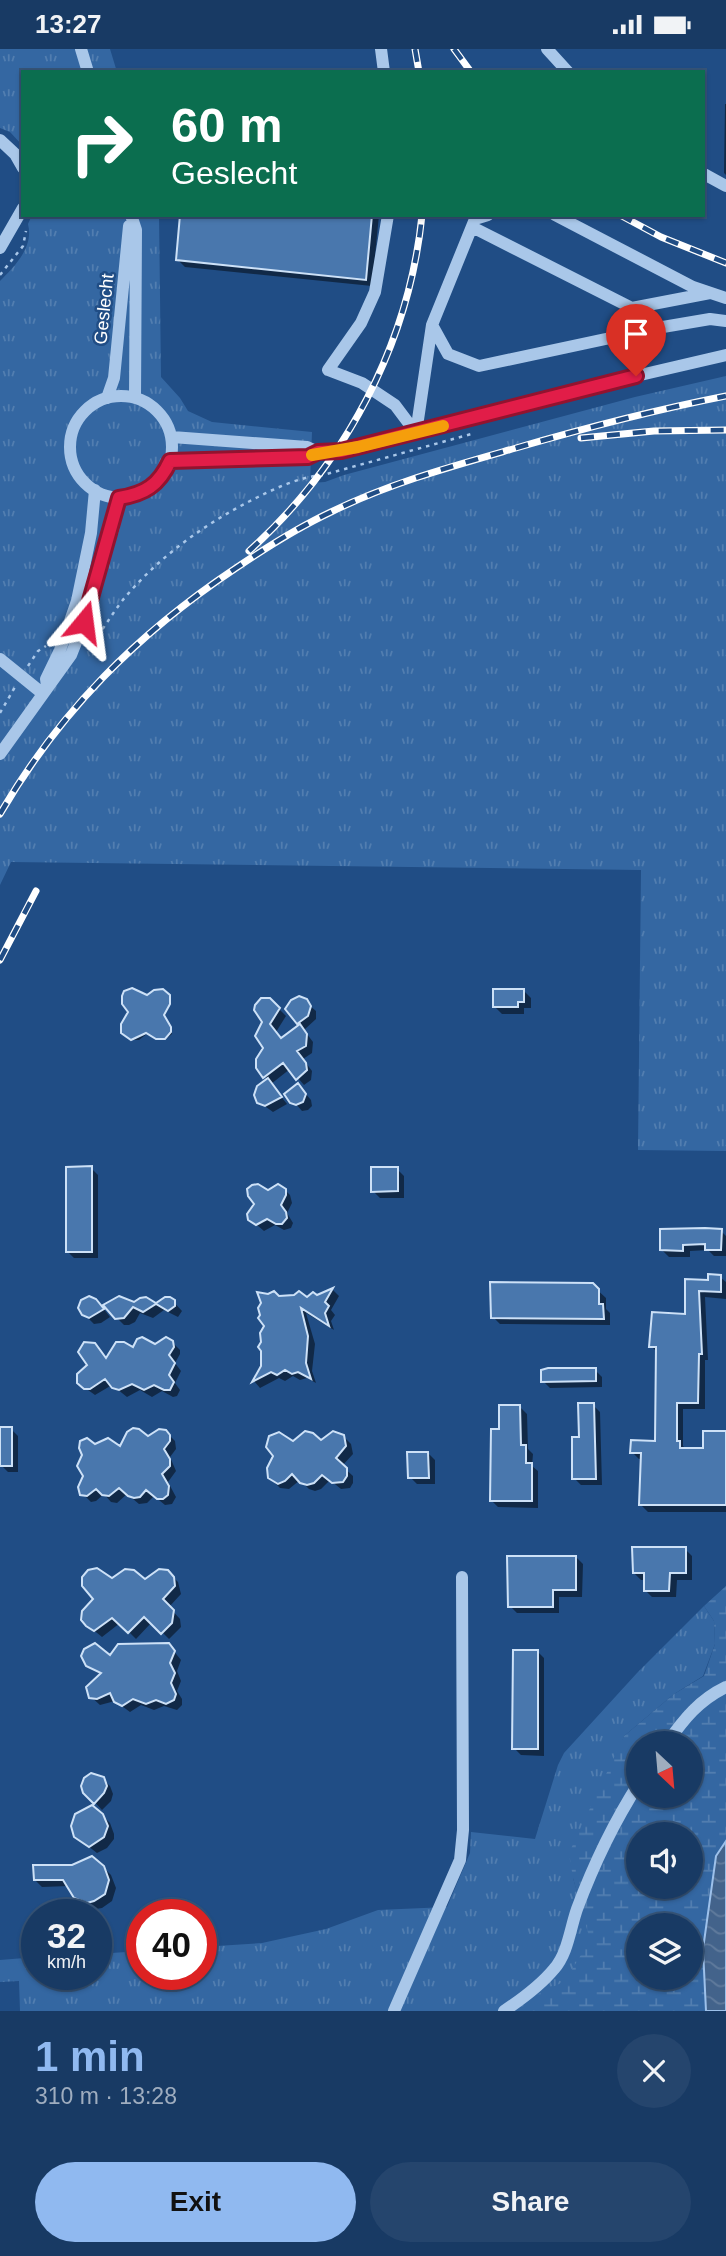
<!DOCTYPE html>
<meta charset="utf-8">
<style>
body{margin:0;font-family:Helvetica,sans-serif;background:#25456d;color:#f1f3f6;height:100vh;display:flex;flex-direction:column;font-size:26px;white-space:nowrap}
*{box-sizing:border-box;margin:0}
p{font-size:23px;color:#9fadbf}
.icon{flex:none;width:38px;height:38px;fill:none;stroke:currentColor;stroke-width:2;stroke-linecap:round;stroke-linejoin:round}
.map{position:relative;height:1962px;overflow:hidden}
.drawer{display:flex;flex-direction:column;background:#183a64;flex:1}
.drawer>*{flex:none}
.top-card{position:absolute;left:21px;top:21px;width:684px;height:147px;border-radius:0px;box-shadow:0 2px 5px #0004,0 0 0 2px #365478;background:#0b6e4f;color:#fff;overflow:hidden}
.needle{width:46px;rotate:154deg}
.fabs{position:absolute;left:626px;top:1682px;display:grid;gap:14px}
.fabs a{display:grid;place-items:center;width:77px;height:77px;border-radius:50%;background:#183a64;box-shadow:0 2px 5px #0004,0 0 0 2px #365478;font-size:35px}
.speed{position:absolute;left:21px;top:1850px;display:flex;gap:14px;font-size:35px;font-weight:700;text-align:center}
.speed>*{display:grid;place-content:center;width:91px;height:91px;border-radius:50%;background:#183a64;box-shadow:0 2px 5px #0004,0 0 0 2px #365478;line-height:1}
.speed small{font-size:18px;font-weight:400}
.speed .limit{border:10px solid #d22;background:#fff;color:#111}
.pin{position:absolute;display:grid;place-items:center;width:60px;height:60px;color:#fff;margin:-72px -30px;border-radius:50% 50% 50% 0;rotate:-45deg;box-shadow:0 0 7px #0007}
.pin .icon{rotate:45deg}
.me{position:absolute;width:77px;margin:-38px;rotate:16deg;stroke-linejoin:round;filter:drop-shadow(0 0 5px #0008)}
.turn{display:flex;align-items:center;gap:24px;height:147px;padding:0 35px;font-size:32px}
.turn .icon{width:91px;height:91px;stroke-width:2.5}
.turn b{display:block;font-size:49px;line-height:60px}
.round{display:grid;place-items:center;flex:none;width:74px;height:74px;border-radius:37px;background:#25456d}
.overview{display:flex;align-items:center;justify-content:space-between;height:119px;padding:0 35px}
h1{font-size:42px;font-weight:700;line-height:52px;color:#90b9f0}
.primary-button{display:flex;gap:14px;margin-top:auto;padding:14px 35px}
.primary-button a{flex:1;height:80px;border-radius:42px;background:#90b9f0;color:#111;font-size:28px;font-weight:700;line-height:80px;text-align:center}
.primary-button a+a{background:#25456d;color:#f1f3f6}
.status{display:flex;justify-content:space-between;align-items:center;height:49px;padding:0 35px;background:#183a64;direction:ltr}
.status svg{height:19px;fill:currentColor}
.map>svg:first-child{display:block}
.grass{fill:url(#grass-tufts);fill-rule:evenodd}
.wetland{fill:url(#wetland-marsh);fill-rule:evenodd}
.water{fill:url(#water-waves);stroke:#9dc1eb;stroke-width:2}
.shadow{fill:#0007}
.building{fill:#4977ad;stroke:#cde1f7;stroke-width:2}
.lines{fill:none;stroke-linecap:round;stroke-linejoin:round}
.path{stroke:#a9c7e9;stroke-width:2.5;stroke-dasharray:3.5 5;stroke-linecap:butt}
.minor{stroke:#a9c7e9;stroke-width:12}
.rail-casing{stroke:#fff;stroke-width:7}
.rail{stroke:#204d85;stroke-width:4.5;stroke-dasharray:13;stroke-linecap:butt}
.route-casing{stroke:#92132f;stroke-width:18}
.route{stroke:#e11d48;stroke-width:12}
.slow{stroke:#f59e0b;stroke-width:12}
.labels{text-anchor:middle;stroke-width:5;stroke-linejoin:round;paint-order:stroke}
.street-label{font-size:18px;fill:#fff;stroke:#204d85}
</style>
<div class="status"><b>13:27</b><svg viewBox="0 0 49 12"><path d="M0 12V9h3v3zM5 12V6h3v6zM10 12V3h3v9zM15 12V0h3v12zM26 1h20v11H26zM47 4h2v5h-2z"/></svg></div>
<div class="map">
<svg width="726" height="1962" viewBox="0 0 726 1962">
<defs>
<pattern id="grass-tufts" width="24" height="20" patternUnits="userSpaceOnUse" patternTransform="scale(1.75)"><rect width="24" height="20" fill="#3467a2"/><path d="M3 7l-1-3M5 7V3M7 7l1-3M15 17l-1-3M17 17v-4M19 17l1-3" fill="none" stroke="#527eb0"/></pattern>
<pattern id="wetland-marsh" width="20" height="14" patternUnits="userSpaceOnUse" patternTransform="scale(1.75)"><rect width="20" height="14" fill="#3467a2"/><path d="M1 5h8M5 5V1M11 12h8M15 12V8" fill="none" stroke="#527eb0"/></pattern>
<pattern id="water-waves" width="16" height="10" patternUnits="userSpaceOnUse" patternTransform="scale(1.75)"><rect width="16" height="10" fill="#43638b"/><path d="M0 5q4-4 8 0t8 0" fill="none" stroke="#5f7a9c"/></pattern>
</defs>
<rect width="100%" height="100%" fill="#204d85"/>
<path class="grass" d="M0,0h110l7,23h-94v74l-13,-14 -10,-4z
M32,166h127l2,162 19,21 8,13 24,11 100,10 -2,51 15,-1 19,-7 291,-78 91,-21v775l-88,-1 3,-280 -630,-8 -11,23v-604c15,-15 34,-34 28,-57z
M704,1557l10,15 1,23 -12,32 -29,18 -50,42 -51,142 18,61 48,-144h52v-52l35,-15v283h-706l-1,-30 -19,1v-22l37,-3v17h59v-20l46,-3v23h59v-27l61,-4 64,-14 52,-19 69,-3 23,-54 1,-21 64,7 23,-74 6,-12 73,-80zM639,1785h52v53h-52zM639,1876h52v52h-52z"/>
<path class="wetland" d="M726,1537v255l-10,15 -13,93 3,62h-194l6,-7 47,-23 25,-41 -17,-62 -4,-25 55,-117 50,-42 30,-18 11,-32 -1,-23 -10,-15zM639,1694h52v52h-52zM639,1785h52v53h-52zM639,1876h52v52h-52z"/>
<path class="water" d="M726,1792v170h-20l-3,-62 13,-93z"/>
<path class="shadow" d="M725,55h1v71l-2,-2z
M182,166h197l-7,71 -187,-19 -7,-7z
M162,942l9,10 -7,17 7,9 1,7 -7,6h-5l-12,-7 -9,7h-8l-8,-8 24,-35z
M524,942l7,7v10h-7v6h-22l-7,-7z
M269,950l17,17 -10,16 6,8 19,-15 -3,-3 4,-23 14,12v8l-12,11 9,12 -1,11 -9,6 9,12 -1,9 -7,5 -14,-16 -19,15 16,20 -14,8 -14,-10 9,-22 -3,-4 -1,-54z
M298,1036l13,15 1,6 -4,4 -6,1 -15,-17z
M91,1119l7,7v83h-24l-7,-7z
M397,1120l7,7v22h-24l-7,-7z
M283,1139l7,7 2,8 -5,10 6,10 -2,5 -7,2 -9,-5 -11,6 -14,-12 6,-15 12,-12z
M721,1182l5,5v20h-12l-6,-6 -18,1v6h-21l-7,-7z
M720,1228l6,5v17l-21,-2 3,63h-3v49h-22v37l4,4h17l22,-17v79h-78l-7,-7 2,-46h-4l-7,-7 25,-10 1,-89 -7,-7 36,-31v-34l22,1z
M592,1236l14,13v11l4,4v12l-110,-1 -7,-7z
M333,1241l6,6 -8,14 4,5 -4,6 3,9 -28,-17 9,31 -3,27 4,12 -9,-5 -7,2 -7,-4 -8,5 -6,-3 -19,10 -6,-7 9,-15 16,-68 28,1 10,-2z
M170,1249l12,13 -4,6 -14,-7 -11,8 -13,-5 -5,9 -6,3h-5l-8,-8 29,-18 11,6z
M103,1259l7,9 -9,6 -7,1 -13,-13z
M172,1293l8,8v4l-5,9 6,8 -6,12 5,7 -3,6 -4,1 -11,-6 -10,6 -12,-7 -13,7 -15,-12 -17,10 -14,-10 21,-32 5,6 26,-10z
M595,1321l7,7v10l-52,1 -7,-7z
M593,1356l7,7 2,73h-21l-7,-7z
M520,1358l7,7 1,35 5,5 -1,12 6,5v37l-40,-1 -7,-7 10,-69z
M11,1380l7,7v36h-10l-7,-7z
M167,1384l8,8 1,8 -6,8 6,14 -8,11 8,15 -4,7 -7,1 -11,-9 -7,7 -8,1 -12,-10 -10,9 -6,-1 -7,-8 -8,7 -5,1 -7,-7 11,-49 25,2z
M343,1387l8,8 2,10 -11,12 11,10v7l-3,5 -9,1 -11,-9 -9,9 -6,2 -6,-2 -9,-9 -11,9 -9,-1 -8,-8 21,-37 28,-1z
M428,1404l7,7v24h-18l-7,-7z
M685,1500l7,7v24h-15l-1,17h-24l-7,-7 1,-10h-5l-7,-7z
M576,1508l7,7 -1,33h-23v16h-42l-7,-7z
M171,1526l7,7 3,12 -12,13 11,12 1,8 -12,12 -17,-17 -16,17 -16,-16 -18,14 -17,-14 27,-43 33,1z
M169,1596l12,15 -4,11 4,10 -4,10 5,8v6l-5,5 -13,-4 -10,4 -13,-5 -11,7 -15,-11 -15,4 -11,-10 12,-20 -13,-10z
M537,1602l7,7v98l-23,-1 -7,-7z
M103,1730l7,7 3,8 -2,7 -9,9 -17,-18z
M102,1766l8,8 4,11v5l-7,9 -10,5 -22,-17z
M103,1818l8,8 5,13 -4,13 -10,7 -6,1 -13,-4 -14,-19 -27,1 -7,-7z"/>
<path class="building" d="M180,166h192l-6,65 -190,-20z
M132,939l15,7 7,-5 9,-1 7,6v9l-6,11 7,12v5l-6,7h-9l-10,-6 -15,7 -10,-7v-9l7,-12 -6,-8v-8l2,-5z
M493,940h31v13h-6v5h-25z
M299,947l8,3 4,7 -3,10 -11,8 -12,-15 6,-9z
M261,949h9l10,10 -10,16 11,14 19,-14 7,10 -1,12 -9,5 9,12 1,7 -11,10 -13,-17 -20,15 -7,-10v-9l7,-11 -8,-12 7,-14 -8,-12 1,-5z
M268,1029l14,19 -17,9 -8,-3 -3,-8 3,-9z
M298,1034l8,11 -3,8 -7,3 -6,-2 -6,-9z
M92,1117v86h-26v-85z
M371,1118h27v24l-27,1z
M258,1135l10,6 10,-6 8,5v6l-5,10 5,7 1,6 -5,6h-6l-9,-5 -11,6 -8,-5 -1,-6 7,-10 -6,-8 -1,-7 5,-4z
M705,1179l17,1 -1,21h-16v-6l-22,1v6l-23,-1v-21z
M708,1225l13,1v17l-22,-1 3,63h-3l-1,49h-21v38h3v7h23v-17h23v74h-87l2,-52h-11l1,-13 24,1 1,-94h-7l3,-35 33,2v-35l23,1z
M490,1233l103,1 6,6v15h4l1,15 -113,-1z
M333,1239l-8,14 4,4 -4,7 4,13 -28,-18 7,28 -2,27 5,16 -13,-7 -6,2 -7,-4 -8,5 -6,-3 -19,10 9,-16v-15l-3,-4 3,-5 -1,-9 4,-7 -6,-8 2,-3 -2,-7 3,-5 -4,-11 11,2 6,-3 5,5 15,-1 5,-4 8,6 6,-5 4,3z
M89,1247l7,3 8,10 -15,9 -7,-3 -4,-7 3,-8z
M119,1247l15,6 6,-4 6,-1 10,6 9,-6h5l5,3v6l-7,5 -12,-7 -13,8 -10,-5 -9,11 -9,1 -12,-14z
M142,1288l13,7 11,-7 7,4 1,6 -5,8 6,8 -6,12 5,7 -4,8h-6l-10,-5 -10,5 -12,-6 -13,6 -7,-2 -7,-9 -15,10h-6l-7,-6v-9l10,-9 -9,-13 6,-10 11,1 11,15 10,-16h8l9,5 4,-8z
M548,1319h48v13l-55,1v-12z
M578,1354h16l2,76h-24v-42h7z
M499,1356h21l1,40h5v18h6v38h-42l1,-72h8z
M0,1378h12v39h-12z
M133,1379l6,1 9,7 11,-7 7,1 4,5v6l-6,8 6,10v7l-8,8 7,12 -1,9 -5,4h-6l-11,-9 -6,7 -6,1 -6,-2 -9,-8 -10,8 -7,-1 -6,-6 -9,7 -7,-1 -2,-8 5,-11 -6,-10 5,-11 -3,-7 1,-7 7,-3 8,6 13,-6 12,8 7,-14z
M305,1382l8,2 8,7 12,-9 11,4 2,11 -10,12 11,10v8l-4,6 -11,1 -10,-8 -8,8 -7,2 -7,-2 -8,-9 -7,7 -7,3 -10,-6 -1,-10 6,-12 -7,-9 3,-11 10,-4 14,9z
M407,1403h21l1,26h-21z
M632,1498h54v26h-16l-1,18h-25v-18h-11z
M507,1507h69v34h-23v17h-45z
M97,1519l15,10 13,-9 9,1 11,9 14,-10 9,1 6,7 1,9 -12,13 11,11 -2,13 -11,11 -17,-17 -16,16 -16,-15 -18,13 -8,-5 -5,-6 1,-9 11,-12 -11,-13v-9l6,-7z
M95,1594l15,12 8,-11 51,-1 6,8 -5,12 5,10 -4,10 5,11 -2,6 -8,4 -10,-4 -10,4 -13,-5 -11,7 -8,-4 -4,-9 -13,6 -8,-1 -3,-11 15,-14 -15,-7 -5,-10 3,-7z
M513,1601h25v99h-26z
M91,1724l13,4 3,9 -3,7 -10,11 -11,-11 -2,-7 3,-8z
M92,1756l11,9 5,12 -4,11 -15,10 -15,-10 -3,-11 4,-12z
M92,1807l12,10 5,14 -4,14 -11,7 -7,2 -13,-5 -11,-18h-29l-1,-15h39z"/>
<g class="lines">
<path class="path" d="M0,226l23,-29 3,-15
M88,601c12,-16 22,-33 34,-49 36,-44 85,-79 136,-104 20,-10 42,-20 65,-22l152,-42
M28,617l10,-15 8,-5
M0,664l15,-26"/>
<path class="minor" d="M81,0l7,23
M381,0l3,23
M547,0l21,23
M0,91l15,14 8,14
M704,125l22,12
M131,166l5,15 -1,168
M388,166l-13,77 -14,31 -33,47 34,13 33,22 21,28
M555,166l138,72 33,11
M472,178l160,81 78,-15
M0,199l23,-40
M432,276l16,29 31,12 178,-38 53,-9 16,2
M70 398a51 51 0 1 1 102 0a51 51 0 1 1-102 0Z
M107,349l7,-20 15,-152
M416,384l16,-108 43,-106 13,-4
M172,388l135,10 11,5
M170,412l138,-4 10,-5 39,-4 279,-72 90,-21
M0,610l42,34
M47,637l-1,-7 14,-29 17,-49 14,-68 4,-43
M0,705l71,-99 13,-33 35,-124
M667,1694c17,-24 32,-43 59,-56
M394,1962l66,-151 3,-30 -1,-253
M504,1962c18,-12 36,-25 50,-42 14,-16 16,-40 23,-60 16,-43 37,-87 62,-126"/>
<g class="rail-casing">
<path id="rail" d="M415,0l4,23
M454,0l17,23
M620,166l41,22 65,26
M581,389l73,-7 72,-1
M249,502c96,-86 160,-207 173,-336
M0,765c60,-103 137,-180 236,-246 31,-21 61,-40 95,-56 59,-29 122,-46 185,-64 69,-20 139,-38 210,-52
M0,911l36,-69"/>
</g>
<use href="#rail" class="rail"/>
</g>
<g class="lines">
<g class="route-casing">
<path id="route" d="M84,573l35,-124c26,-4 40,-13 51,-37l138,-4 10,-5 23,-1 295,-75"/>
</g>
<use href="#route" class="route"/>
<path class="slow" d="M312,406l46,-8 85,-21"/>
</g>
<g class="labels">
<g class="street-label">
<text transform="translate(104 260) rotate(-84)" y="6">Geslecht</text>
</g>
</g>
</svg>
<div class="fabs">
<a><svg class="needle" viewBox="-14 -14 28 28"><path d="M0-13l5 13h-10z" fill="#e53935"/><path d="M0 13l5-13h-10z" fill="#9fadbf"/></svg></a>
<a><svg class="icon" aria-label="sound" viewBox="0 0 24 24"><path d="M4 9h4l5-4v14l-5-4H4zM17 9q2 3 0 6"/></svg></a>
<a><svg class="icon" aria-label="layers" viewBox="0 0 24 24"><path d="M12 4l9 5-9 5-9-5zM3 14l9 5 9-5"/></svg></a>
</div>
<div class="speed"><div>32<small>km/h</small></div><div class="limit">40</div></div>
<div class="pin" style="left:636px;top:327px;background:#d93025"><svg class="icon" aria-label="arrive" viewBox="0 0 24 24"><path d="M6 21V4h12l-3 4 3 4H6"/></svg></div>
<svg class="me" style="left:84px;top:573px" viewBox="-20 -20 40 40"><path d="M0-17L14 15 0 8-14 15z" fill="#e11d48" stroke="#fff" stroke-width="4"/></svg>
<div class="top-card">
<div class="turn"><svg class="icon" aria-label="right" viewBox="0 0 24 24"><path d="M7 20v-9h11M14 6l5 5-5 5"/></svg><div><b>60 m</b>Geslecht</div></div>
</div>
</div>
<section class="drawer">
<div class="overview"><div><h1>1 min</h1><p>310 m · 13:28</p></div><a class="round"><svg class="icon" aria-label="close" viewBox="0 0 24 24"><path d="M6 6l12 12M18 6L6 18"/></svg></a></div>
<div class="primary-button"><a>Exit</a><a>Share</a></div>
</section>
